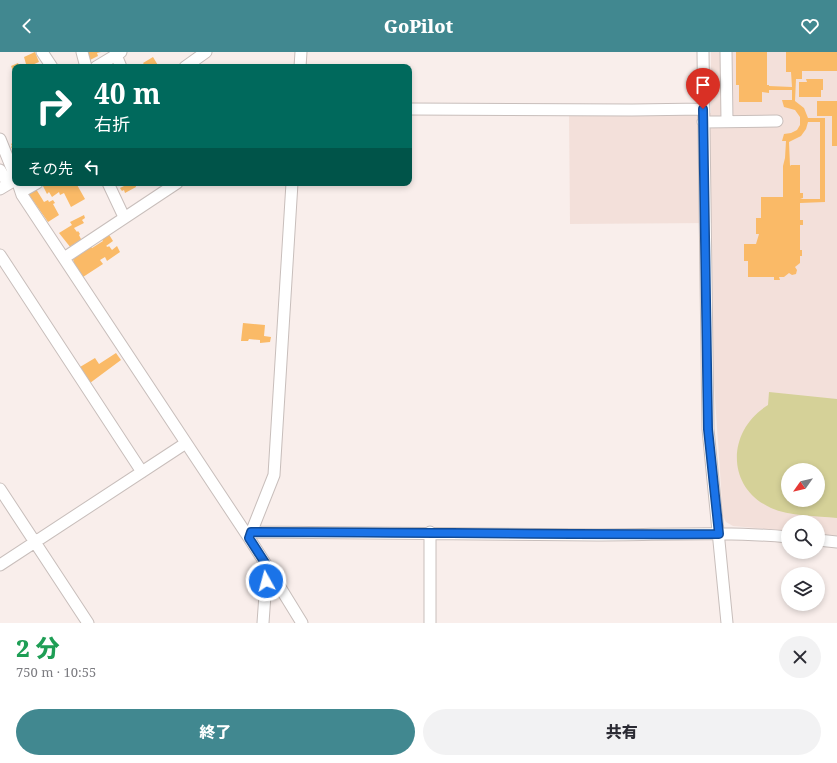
<!DOCTYPE html>
<html lang="ja">
<meta charset="utf-8">
<style>
body{margin:0;font-family:"Noto Serif","Noto Sans JP",serif;background:#f2f2f3;color:#2b2b33;height:100vh;display:flex;flex-direction:column;font-size:15px;white-space:nowrap}
*{box-sizing:border-box;margin:0}
p{font-size:13px;color:#7c7c81}
.icon{flex:none;width:22px;height:22px;fill:none;stroke:currentColor;stroke-width:2;stroke-linecap:round;stroke-linejoin:round}
.map{position:relative;height:571px;overflow:hidden}
.sheet{display:flex;flex-direction:column;background:#fff;flex:1}
.sheet>*{flex:none}
.banner{position:absolute;left:12px;top:12px;width:400px;height:122px;border-radius:8px;box-shadow:0 2px 6px #0003;background:#00695c;color:#fff;overflow:hidden}
.needle{width:26px;rotate:236deg}
.tools{position:absolute;left:781px;top:411px;display:grid;gap:8px}
.tools a{display:grid;place-items:center;width:44px;height:44px;border-radius:50%;background:#fff;box-shadow:0 2px 6px #0003;font-size:20px}
.pin{position:absolute;display:grid;place-items:center;width:34px;height:34px;color:#fff;margin:-41px -17px;border-radius:50% 50% 50% 0;rotate:-45deg;box-shadow:0 0 4px #0007}
.pin .icon{rotate:45deg}
.me{position:absolute;width:44px;margin:-22px;rotate:353deg;stroke-linejoin:round;filter:drop-shadow(0 0 3px #0008)}
.turn{display:flex;align-items:center;gap:14px;height:84px;padding:0 16px;font-size:18px}
.turn .icon{width:52px;height:52px;stroke-width:2.5}
.turn b{display:block;font-size:28px;line-height:34px}
.then{display:flex;align-items:center;height:38px;padding:0 16px;background:#0003;gap:8px;font-size:15px}
.round{display:grid;place-items:center;flex:none;width:42px;height:42px;border-radius:21px;background:#f2f2f3}
.headline{display:flex;align-items:center;justify-content:space-between;height:68px;padding:0 16px}
h1{font-size:24px;font-weight:800;line-height:30px;color:#1e9e55}
.button{display:flex;gap:8px;margin-top:auto;padding:8px 16px}
.button a{flex:1;height:46px;border-radius:24px;background:#418890;color:#fff;font-size:16px;font-weight:800;line-height:46px;text-align:center}
.button a+a{background:#f2f2f3;color:#2b2b33}
header{display:flex;justify-content:space-between;align-items:center;height:52px;padding:0 16px;background:#418890;color:#fff;font-size:18px;font-weight:800}
.map>svg:first-child{display:block}
.built{fill:#f3e0da;fill-rule:evenodd}
.green{fill:#d5d198;fill-rule:evenodd}
.building{fill:#faba67;fill-rule:evenodd}
.lines{fill:none;stroke-linecap:round;stroke-linejoin:round}
.minor-casing{stroke:#c8bebb;stroke-width:13}
.minor{stroke:#fff;stroke-width:11}
.route-casing{stroke:#114b97;stroke-width:10}
.route{stroke:#1a73e8;stroke-width:7}
</style>
<header><svg class="icon" aria-label="back" viewBox="0 0 24 24"><path d="M15 5l-7 7 7 7"/></svg>GoPilot<svg class="icon" aria-label="heart" viewBox="0 0 24 24"><path d="M12 20l-8-8c-3-5 5-10 8-4 3-6 11-1 8 4z"/></svg></header>
<div class="map">
<svg width="837" height="571" viewBox="0 0 837 571">
<rect width="100%" height="100%" fill="#f9eeeb"/>
<path class="built" d="M711,0h126v484l-19,-2v-12h-30v9l-55,-5 -7,-4 -3,-6 -10,-147 -1,-146 -142,1 -1,-110 142,-1zM788,418h30v30h-30z"/>
<path class="green" d="M769,340l68,7v119c-20,-2 -48,-2 -66,-10 -46,-21 -44,-78 -3,-103zM788,418h30v30h-30z"/>
<path class="building" d="M35,0l4,10 -7,3 1,2h-18v9l-4,-10 7,-3 2,4 6,-3 -2,-7z
M86,0h15l-4,1 1,3 -8,4z
M736,0h31v33h2v1l23,1 -1,-15h-5v-20h51v19h-35v8h-6l-1,22 9,7 4,10h17v84l-25,1v17h3v5h-3v25h2v6h-2v7l-5,4 2,3 -1,4 -4,1 -3,-2 -5,4h-5l1,3h-6v-3h-26v-16h-4v-17h12l3,-10h-3v-16h5v-21h22v-31l2,-8 1,-17h-4l2,-7 7,-1 6,-3 3,-5v-8l-5,-7 -11,-3 -2,-7h10v-10h-23v3l-7,-1v10h-23v-17h-3zM808,70h12v77h-20l3,-1v-5h-3v-28h-9l-1,1 -1,-24 12,-6 5,-7z
M153,5l6,10h-13l-3,-4z
M806,27h17v11h-2v7h-22v-15h8z
M817,49h20v45h-5v-30h-15z
M15,89v12l-4,-6 1,-1 -1,-2z
M43,131h13l1,1 2,-1h17l9,16 -14,8 -7,-14 -4,2 -1,-3 -7,5 -3,-5 -2,2 -5,-10z
M122,131h13l1,4 -11,6 -1,-3 -2,1 -2,-3 4,-2z
M36,137l8,13 4,-2 1,2 4,-2 2,3 -2,1 6,11 -11,7 -21,-30z
M84,163l1,3 -3,2 2,3 -10,5 3,4 1,-1 2,3 -1,1 3,6 -11,7 -12,-15 13,-8 -2,-3z
M108,181l5,8 -7,5 2,1 1,-1 3,4 5,-4 3,6 -13,9 -2,-4 -5,3 3,4 -20,13 -9,-14 -1,-4 2,-1 -1,-2 16,-11 2,3 11,-7 -2,-3z
M243,271l22,2 -1,11 7,1 -1,5 -10,1v-3l-11,-1 -1,2h-7z
M116,301l5,7 -31,23 -10,-16 15,-9 4,6z"/>
<g class="lines">
<g class="minor-casing">
<path id="minor" d="M42,0l10,15
M82,0l4,15
M703,0l5,377 19,194
M726,0l1,69
M116,3l5,12
M96,15l25,-15
M185,15l21,-15
M300,15l1,-15
M409,57l223,1 71,-1
M703,70l74,-1
M0,87l15,37
M0,118l8,14
M18,131l4,12 227,343
M108,131l16,34
M0,137l15,-9
M21,140l16,-9
M0,203l142,217
M64,206l113,-75
M0,437l88,134
M251,480c116,0 231,2 346,3 64,0 128,-4 191,2
M430,480v91
M818,488l19,2
M0,513l186,-122
M267,514l35,57
M263,571l4,-57 -18,-28 25,-63 18,-292"/>
</g>
<use href="#minor" class="minor"/>
</g>
<g class="lines">
<g class="route-casing">
<path id="route" d="M266,529l1,-15 -18,-28 2,-6c156,0 312,3 468,2l-11,-105 -5,-320"/>
</g>
<use href="#route" class="route"/>
</g>
</svg>
<div class="tools">
<a><svg class="needle" viewBox="-14 -14 28 28"><path d="M0-13l5 13h-10z" fill="#e53935"/><path d="M0 13l5-13h-10z" fill="#7c7c81"/></svg></a>
<a><svg class="icon" aria-label="search" viewBox="0 0 24 24"><circle cx="10" cy="10" r="6"/><path d="M15 15l6 6"/></svg></a>
<a><svg class="icon" aria-label="layers" viewBox="0 0 24 24"><path d="M12 4l9 5-9 5-9-5zM3 14l9 5 9-5"/></svg></a>
</div>
<div class="pin" style="left:703px;top:57px;background:#d93025"><svg class="icon" aria-label="arrive" viewBox="0 0 24 24"><path d="M6 21V4h12l-3 4 3 4H6"/></svg></div>
<svg class="me" style="left:266px;top:529px" viewBox="-20 -20 40 40"><circle r="17" fill="#1a73e8" stroke="#fff" stroke-width="3"/><path d="M0-11L8 9 0 5-8 9z" fill="#fff"/></svg>
<div class="banner">
<div class="turn"><svg class="icon" aria-label="right" viewBox="0 0 24 24"><path d="M7 20v-9h11M14 6l5 5-5 5"/></svg><div><b>40 m</b>右折</div></div>
<div class="then">その先<svg class="icon" aria-label="left" viewBox="0 0 24 24"><path d="M17 20v-9H6M10 6l-5 5 5 5"/></svg></div>
</div>
</div>
<section class="sheet">
<div class="headline"><div><h1>2 分</h1><p>750 m · 10:55</p></div><a class="round"><svg class="icon" aria-label="close" viewBox="0 0 24 24"><path d="M6 6l12 12M18 6L6 18"/></svg></a></div>
<div class="button"><a>終了</a><a>共有</a></div>
</section>
